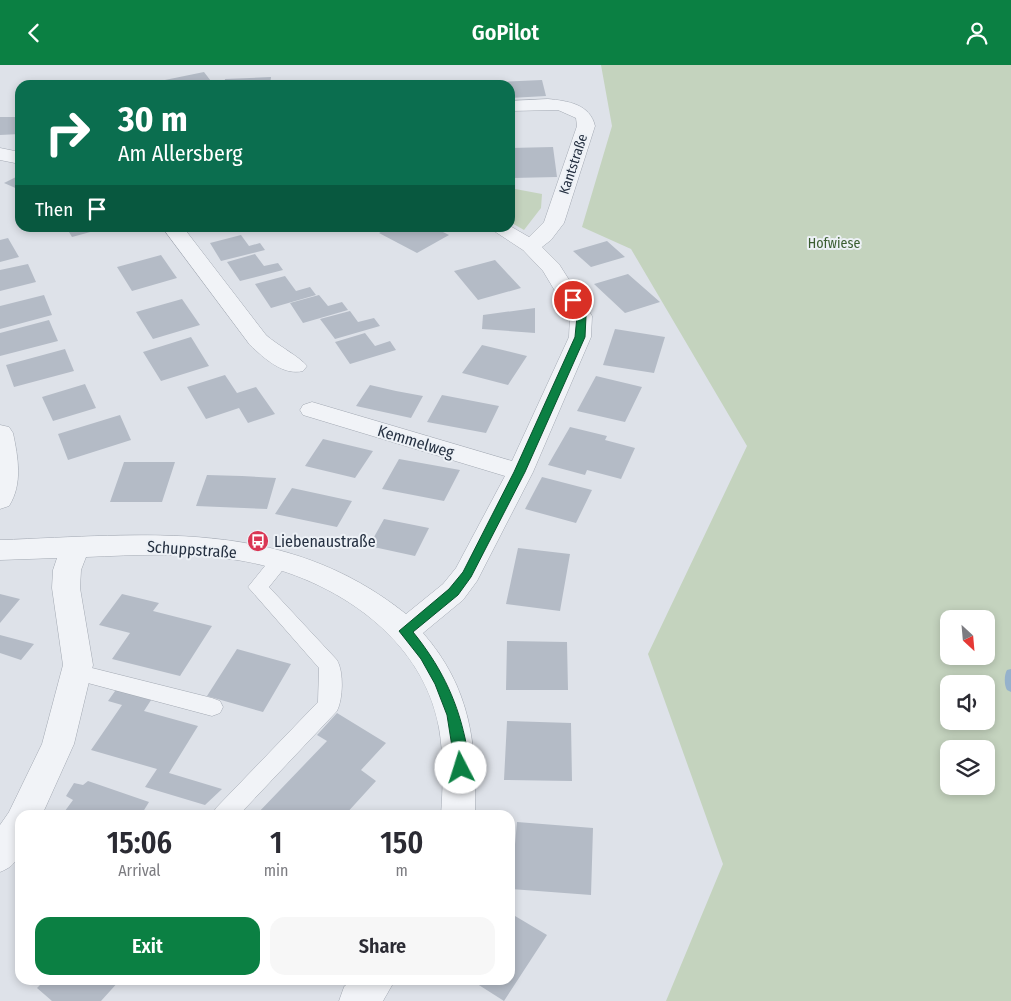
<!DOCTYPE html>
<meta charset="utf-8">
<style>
body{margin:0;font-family:"Fira Sans Condensed",sans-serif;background:#f7f7f7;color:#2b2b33;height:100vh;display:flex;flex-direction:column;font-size:19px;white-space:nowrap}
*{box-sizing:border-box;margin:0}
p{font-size:16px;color:#7c7c81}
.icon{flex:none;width:28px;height:28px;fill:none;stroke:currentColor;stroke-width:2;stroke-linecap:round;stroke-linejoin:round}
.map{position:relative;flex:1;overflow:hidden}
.details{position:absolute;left:15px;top:745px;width:500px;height:175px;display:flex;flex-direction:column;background:#fff;border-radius:15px;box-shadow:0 2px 8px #0003}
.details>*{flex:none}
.hud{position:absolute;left:15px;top:15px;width:500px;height:152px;border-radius:15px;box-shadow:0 2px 8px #0003;background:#0b6e4f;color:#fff;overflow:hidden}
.needle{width:32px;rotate:154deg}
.tools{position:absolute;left:940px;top:545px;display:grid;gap:10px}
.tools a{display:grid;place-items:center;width:55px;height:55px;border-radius:10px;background:#fff;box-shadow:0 2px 8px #0003;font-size:25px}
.pin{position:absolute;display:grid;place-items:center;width:42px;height:42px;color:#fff;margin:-21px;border:2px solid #fff;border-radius:50%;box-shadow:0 1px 5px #0007}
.me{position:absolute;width:55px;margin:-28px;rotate:355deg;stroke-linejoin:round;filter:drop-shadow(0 0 4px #0008)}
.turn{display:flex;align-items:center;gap:18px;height:105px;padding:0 20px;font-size:22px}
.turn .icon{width:65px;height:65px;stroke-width:2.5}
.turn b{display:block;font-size:35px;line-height:42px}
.then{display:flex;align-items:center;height:48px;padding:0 20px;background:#0003;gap:10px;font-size:19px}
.eta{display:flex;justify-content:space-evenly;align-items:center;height:85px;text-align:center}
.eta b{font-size:30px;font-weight:600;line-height:35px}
.cta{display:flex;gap:10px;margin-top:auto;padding:10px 20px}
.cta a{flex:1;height:58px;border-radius:15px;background:#0b8043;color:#fff;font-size:20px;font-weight:600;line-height:58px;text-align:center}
.cta a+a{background:#f7f7f7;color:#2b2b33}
header{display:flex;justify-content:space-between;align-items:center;height:65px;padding:0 20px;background:#0b8043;color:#fff;font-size:22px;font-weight:600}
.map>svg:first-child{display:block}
.green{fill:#c4d3be;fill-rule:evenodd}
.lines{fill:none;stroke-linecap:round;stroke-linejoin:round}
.stream{fill:#95b2cc;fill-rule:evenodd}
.building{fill:#b4bbc6}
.service-casing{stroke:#a3a9b3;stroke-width:1}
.minor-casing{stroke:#a3a9b3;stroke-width:1}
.service{fill:#f1f3f7;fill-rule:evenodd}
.minor{fill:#f1f3f7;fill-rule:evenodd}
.route{fill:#0b8043;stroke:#07532c}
.labels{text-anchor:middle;stroke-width:4;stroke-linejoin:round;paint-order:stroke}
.far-street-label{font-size:14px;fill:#253041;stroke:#edf1f6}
.far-park-label{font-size:14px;fill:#3b5e31;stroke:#edf1f6}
.street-label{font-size:16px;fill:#253041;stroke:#edf1f6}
.poi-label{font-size:16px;fill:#253041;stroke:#edf1f6;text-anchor:start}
</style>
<header><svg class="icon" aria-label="back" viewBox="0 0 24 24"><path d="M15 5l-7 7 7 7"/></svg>GoPilot<svg class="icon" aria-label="person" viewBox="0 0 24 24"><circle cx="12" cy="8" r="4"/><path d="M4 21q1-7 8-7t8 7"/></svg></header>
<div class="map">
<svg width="1011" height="936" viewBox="0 0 1011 936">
<rect width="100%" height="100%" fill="#dee2e9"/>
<path class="green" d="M601,0h410v936h-345l57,-137 -75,-210 99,-208 -116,-197 -49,-22 30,-101zM949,554h37v37h-37zM949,619h37v37h-37zM949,684h37v37h-37z
M510,123l32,6 -1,14 -17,22 -14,-8z"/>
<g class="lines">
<path class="stream" d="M1011,604v23l-4,-2c-3,-5 -3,-15 0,-20z"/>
</g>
<path class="building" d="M204,7l10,13h-51l-3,-4z
M271,12l-1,8h-46l1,-6z
M542,15l4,16 -36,2v-13h-13v-3z
M470,17v3h-34v-2z
M0,52h20v17l-20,1z
M553,82l4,30 -45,1 -2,-30z
M20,110v15l-16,-7z
M66,162h39v1l-33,9z
M287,162h58l-1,4h-58z
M389,162h44l16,8 -32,18 -38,-20z
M241,170l8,11 11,-3 5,7 -44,11 -11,-18z
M8,173l11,19 -19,5v-22z
M607,176l18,16 -34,10 -18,-16z
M255,189l9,12 14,-3 5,7 -43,11 -13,-19z
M161,190l16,23 -45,13 -15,-24z
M495,195l26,28 -43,12 -24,-29z
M28,199l8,18 -36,9v-21z
M628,209l32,28 -35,11 -31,-29z
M285,211l11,15 14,-4 6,8 -45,13 -16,-24z
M44,230l8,20 -52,14v-23z
M319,230l9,11 14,-4 6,8 -45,13 -13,-20z
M182,234l18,26 -47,14 -17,-27z
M535,243v25l-53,-4 1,-14z
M350,246l8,11 16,-4 6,8 -45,13 -15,-20z
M49,255l9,21 -58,15v-23z
M615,264l50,8 -11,36 -51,-8z
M365,268l10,13 15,-5 6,9 -46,14 -15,-22z
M191,272l18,29 -48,15 -18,-29z
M482,280l45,11 -19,29 -46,-12z
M65,284l9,22 -60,16 -8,-22z
M225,310l12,18 19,-6 19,27 -27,9 -9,-15 -33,11 -19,-32z
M596,311l46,11 -17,35 -48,-11z
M85,319l11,24 -43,13 -11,-24z
M370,320l26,6 27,5 -12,22 -55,-12z
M442,330l57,11 -13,27 -59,-11z
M120,350l11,25 -63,20 -10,-26z
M570,362l37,9 -2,4 30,8 -14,31 -34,-9 -2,5 -37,-10z
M323,374l50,12 -18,27 -50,-12z
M399,394l61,11 -16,31 -62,-12z
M124,397h51l-13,40h-52z
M207,410l35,1 34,2 -9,31 -71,-3z
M542,412l50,13 -16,33 -51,-14z
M292,423l60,13 -15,26 -62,-13z
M384,454l45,9 -14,28 -46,-10z
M518,483l52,6 -10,57 -54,-7z
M0,529l20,5 -20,24z
M122,529l37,9 -6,8 59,15 -32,50 -68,-17 18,-26 -31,-8z
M0,570l34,9 -13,16 -21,-7z
M507,576l60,1 1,48h-62z
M237,584l54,15 -28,48 -56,-16z
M120,619l35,10 -11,17 54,15 -29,47 53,16 -17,16 -60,-18 12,-18 -66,-19 31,-45 -14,-4z
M337,648l49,30 -25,27 15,11 -31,34h-89l71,-74 -10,-6z
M507,656l64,2 1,58 -68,-1z
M88,716l61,21 -8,13h-79l11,-15 -7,-4 8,-13 9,2z
M517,757l76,6 -2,67 -80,-6z
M510,848l37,22 -43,66 -33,-21h39z
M45,915h75l-19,21h-49l-15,-13z"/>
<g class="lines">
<g class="service-casing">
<path id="service" d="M280,489l7,2 3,5 -21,26 68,73c7,12 6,39 0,51l-98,104h-27l4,-7 102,-106 1,-34 -71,-81 25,-31z
M76,599l136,34 8,3 3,6 -3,6 -8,3 -143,-38 -4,-6 4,-6z"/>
</g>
<g class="minor-casing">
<path id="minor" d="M548,34c20,2 42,5 47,27l-31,97 -13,17 -9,7 17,17 33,52 -1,21 -58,135 -56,109 -14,19 -40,33c48,55 54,112 52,182h-34c2,-29 3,-58 -2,-87 -17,-95 -113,-154 -202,-168 -49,-8 -101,-5 -151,-3l-5,13 -1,18 13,77 -19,79 -32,71h-22c0,25 7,47 -20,57v-47l9,-13 33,-68 21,-79 -11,-77 1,-18 4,-12 -57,2v-20c146,-5 283,-24 406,74l37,-30 13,-16 49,-92 -202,-61 -3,-5 3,-5 9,-3 200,59 57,-124 1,-21 -27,-45 -20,-21 -35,-23h22v-1l19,11 15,-15 33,-96 -1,-8 -18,-8 -48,1v-10z
M0,83l20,4v12l-20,-4z
M162,162h21l83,108c11,10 34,22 41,31l-4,5c-20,5 -39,-13 -53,-26z
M0,360l9,2 4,6c5,24 10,51 -4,73l-9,3z
M351,915h44l-12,21h-44l5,-14z"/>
</g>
<use href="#service" class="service"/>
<use href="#minor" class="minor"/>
</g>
<path class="route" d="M570,233h6l10,18 -1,21 -60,135 -54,105 -13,18 -45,37c26,32 43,65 52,106 2,10 6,24 1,34h-10l-9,-57 -12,-31 -14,-25 -22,-28 50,-42 14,-17 51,-100 61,-135 2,-21 -9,-16z"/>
<defs>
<g id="bus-disc" transform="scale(1.125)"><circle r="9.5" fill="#da3654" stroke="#edf1f6"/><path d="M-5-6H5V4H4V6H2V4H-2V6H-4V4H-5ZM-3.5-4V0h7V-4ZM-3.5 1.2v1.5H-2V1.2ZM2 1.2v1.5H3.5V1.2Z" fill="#fff"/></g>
</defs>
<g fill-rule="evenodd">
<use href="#bus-disc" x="258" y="476"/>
</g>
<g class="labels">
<g class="far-street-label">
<text transform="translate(573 99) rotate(-72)" y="5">Kantstraße</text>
</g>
<g class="far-park-label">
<text x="834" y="183">Hofwiese</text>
</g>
<g class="street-label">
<text transform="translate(416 376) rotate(17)" y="6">Kemmelweg</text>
<text transform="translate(192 484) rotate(4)" y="6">Schuppstraße</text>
</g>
<g class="poi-label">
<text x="274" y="482">Liebenaustraße</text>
</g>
</g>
</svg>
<div class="tools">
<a><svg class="needle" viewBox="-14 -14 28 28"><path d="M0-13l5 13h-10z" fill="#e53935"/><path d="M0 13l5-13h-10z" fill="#7c7c81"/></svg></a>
<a><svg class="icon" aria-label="sound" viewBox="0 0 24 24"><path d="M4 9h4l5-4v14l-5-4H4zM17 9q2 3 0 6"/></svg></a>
<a><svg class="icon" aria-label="layers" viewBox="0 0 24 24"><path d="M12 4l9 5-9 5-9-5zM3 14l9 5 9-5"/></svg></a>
</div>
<div class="pin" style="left:573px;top:235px;background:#d93025"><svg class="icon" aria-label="arrive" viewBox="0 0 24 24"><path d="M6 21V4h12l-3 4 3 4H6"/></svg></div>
<svg class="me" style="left:461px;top:703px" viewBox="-20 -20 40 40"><circle r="19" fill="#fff"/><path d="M0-13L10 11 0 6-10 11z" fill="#0b8043"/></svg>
<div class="hud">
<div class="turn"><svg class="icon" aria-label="right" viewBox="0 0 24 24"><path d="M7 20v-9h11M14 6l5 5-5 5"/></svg><div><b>30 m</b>Am Allersberg</div></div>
<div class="then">Then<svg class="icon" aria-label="arrive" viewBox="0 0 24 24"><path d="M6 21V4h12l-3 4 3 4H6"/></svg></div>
</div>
<section class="details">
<div class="eta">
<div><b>15:06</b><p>Arrival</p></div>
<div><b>1</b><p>min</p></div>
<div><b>150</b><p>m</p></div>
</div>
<div class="cta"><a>Exit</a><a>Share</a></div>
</section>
</div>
